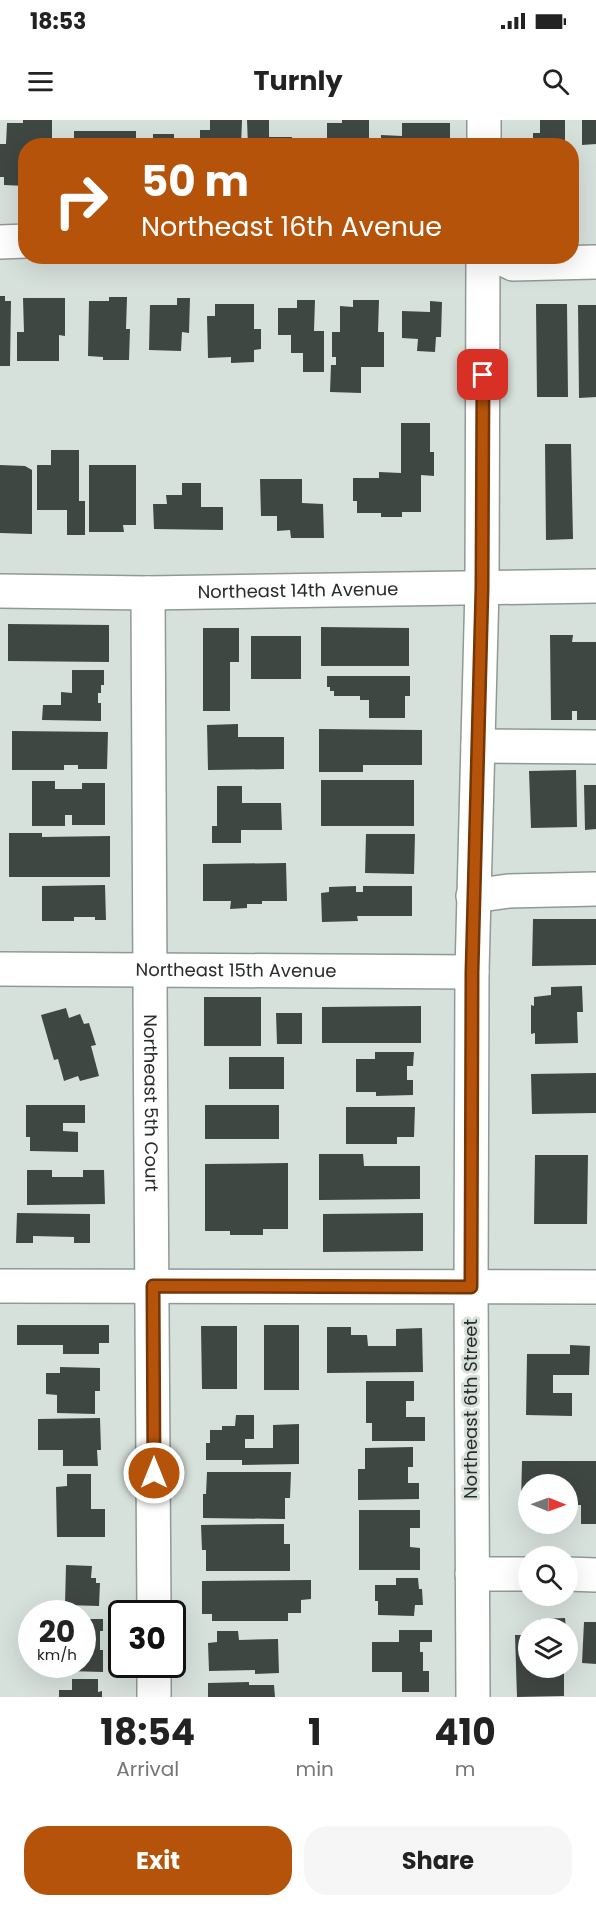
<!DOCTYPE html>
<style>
body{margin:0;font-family:Poppins,sans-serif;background:#f6f6f6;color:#222;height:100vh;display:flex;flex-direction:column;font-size:22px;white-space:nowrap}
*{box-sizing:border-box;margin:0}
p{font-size:20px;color:#767676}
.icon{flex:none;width:33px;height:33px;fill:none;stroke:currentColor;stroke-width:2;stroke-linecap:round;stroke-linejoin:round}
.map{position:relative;height:1577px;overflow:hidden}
.drawer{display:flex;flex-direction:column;background:#fff;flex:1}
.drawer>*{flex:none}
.hud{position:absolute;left:18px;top:18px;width:561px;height:126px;border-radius:24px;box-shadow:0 6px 24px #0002;background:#b45309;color:#fff;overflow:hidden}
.needle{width:39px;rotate:91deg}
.fabs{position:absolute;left:518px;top:1354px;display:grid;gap:12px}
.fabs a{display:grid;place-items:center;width:60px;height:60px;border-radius:50%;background:#fff;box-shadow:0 6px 24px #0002;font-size:30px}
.speed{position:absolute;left:18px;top:1480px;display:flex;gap:12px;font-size:30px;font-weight:700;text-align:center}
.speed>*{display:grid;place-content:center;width:78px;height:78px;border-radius:50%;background:#fff;box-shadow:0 6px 24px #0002;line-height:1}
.speed small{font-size:15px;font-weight:400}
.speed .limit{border:3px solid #111;border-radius:9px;background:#fff;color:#111}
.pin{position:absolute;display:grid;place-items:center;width:51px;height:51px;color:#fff;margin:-26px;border-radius:12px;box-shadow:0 3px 9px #0006}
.me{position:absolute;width:66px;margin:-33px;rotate:0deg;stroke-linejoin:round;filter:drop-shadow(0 0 4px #0008)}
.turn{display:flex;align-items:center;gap:21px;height:126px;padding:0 24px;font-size:27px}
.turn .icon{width:78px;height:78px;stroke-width:2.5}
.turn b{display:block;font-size:42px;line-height:51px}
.eta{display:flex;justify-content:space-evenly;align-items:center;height:102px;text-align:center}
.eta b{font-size:36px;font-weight:700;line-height:42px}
.primary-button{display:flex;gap:12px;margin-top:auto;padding:12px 24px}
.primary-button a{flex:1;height:69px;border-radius:24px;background:#b45309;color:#fff;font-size:24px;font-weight:700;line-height:69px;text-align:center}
.primary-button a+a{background:#f6f6f6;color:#222}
.status{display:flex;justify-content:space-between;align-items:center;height:42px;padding:0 30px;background:#fff;direction:ltr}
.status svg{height:16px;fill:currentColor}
header{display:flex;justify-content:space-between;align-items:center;height:78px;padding:0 24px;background:#fff;font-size:27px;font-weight:700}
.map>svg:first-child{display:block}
.building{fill:#3f4743}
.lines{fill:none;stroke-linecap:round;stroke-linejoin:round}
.minor-casing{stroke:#909a95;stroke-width:36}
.minor{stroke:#fff;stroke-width:33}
.route-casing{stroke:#753606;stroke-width:15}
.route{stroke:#b45309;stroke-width:10}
.labels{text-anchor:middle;stroke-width:6;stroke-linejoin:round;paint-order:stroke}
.street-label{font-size:18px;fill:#282c2a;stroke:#d7e1dc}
</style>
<div class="status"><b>18:53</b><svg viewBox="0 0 49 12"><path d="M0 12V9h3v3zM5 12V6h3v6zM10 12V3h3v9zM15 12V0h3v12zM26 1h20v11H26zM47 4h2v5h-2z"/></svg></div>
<header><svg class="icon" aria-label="menu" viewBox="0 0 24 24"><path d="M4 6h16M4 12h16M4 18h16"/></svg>Turnly<svg class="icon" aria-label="search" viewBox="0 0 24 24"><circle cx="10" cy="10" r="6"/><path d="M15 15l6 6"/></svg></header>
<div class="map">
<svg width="596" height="1577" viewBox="0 0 596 1577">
<rect width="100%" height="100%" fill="#d7e1dc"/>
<path class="building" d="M23,0h29v26h-26v40l-22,-1v-8h-4v-33h6l1,-21h16z
M210,0h32l-1,26h-41v-16h10z
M247,0h22v17h23v9h-44z
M342,0h27v26h-53v-7h11v-16h15z
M540,0h25v26h-32v-13h7z
M582,0h14v24l-14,1z
M402,3h48v23h-69v-11l21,1z
M74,11h62v15h-62z
M153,14h21v9h13v3h-45v-3h11z
M0,176h5v5h6l-1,65h-10z
M109,177h18l-1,32h4l-1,31h-26v-3l-15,-1 1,-55h20z
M23,178h42v38l-6,-1v26h-42v-29h7z
M177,178h13l-1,35 -7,-1 -1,19 -32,-1 1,-45h27z
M297,180h18l-1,31h10v41h-21v-19h-12v-18h-13v-27h19z
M353,180h26l-1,32h6v35h-23v26l-31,-1 1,-27h5v-8h-4v-25h8v-26l13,1z
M430,181l12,1 -1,35h-5l-1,15 -18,-1 1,-12 -16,-1v-27l28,1z
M215,184h39v25h7v20l-7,1v12l-23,1v-6l-23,1 -1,-42h8z
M536,184h31l1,93h-31z
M578,185h18v92l-17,1z
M401,303h29v29h4v24l-13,-1v37h-19v5h-21v-4h-24v-12h-4v-23h26v-6l22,1z
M545,324h26l2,95 -27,1z
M51,330h28v51h6v34h-18v-25h-30v-45h14z
M0,345l25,1 7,4v64l-32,-1z
M89,345h47v60h-13l1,7h-35z
M260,359h42v24l21,1 1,34h-33l-1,-8 -13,1v-15h-16z
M182,363h19v24h22v23l-69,-1 -1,-25h14l-1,-9h16z
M8,504l101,1v37l-101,-1z
M321,507l88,1v38h-88z
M203,508h36v34h-9v49h-27z
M550,515h23l-1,7h24v78h-19v-9h-5v9h-21z
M251,516h50v43h-50z
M72,550h32v15h-3v8h-3v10h3v18l-59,-1 1,-15h18v-13l11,1z
M327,556h83v20h-5v22h-36v-18h-9v-4h-26v-5h-4v-4h-3z
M238,604v13h46v32l-76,1 -1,-45z
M319,609l103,1v35h-59v7h-44z
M12,611l96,1 -1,37h-29v-4h-14v5h-52z
M576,650l1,57 -46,1 -2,-57z
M321,660h93v46h-93z
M32,661h23v8h27v-6h23v42h-33v-10h-7v11h-33z
M584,665h12v44l-11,1z
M217,666h25v17h39l1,27h-41v13h-29v-17h5z
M9,713h33v4l68,-1v41h-101z
M366,714h49l-1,40 -49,-1z
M286,743l1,38h-25v3h-15v4l-17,1 1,-8h-28v-37z
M105,765l1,35h-11v-3h-21v4h-32v-35z
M356,766v6h7v-6h49v30h-55l1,5 -36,1 -1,-29 8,-1v-5z
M533,799h63v46l-64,1z
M582,866l1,26h-6l1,31 -43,1v-11l-4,1v-29l3,1v-9l17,-2v-8z
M204,877h57v49h-57z
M421,886v37h-99v-36z
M66,888l3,10 11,-4 4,10 5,-1 7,22 -5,1 8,30 -19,5 -2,-5 -14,5 -6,-22 -4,1 -13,-45z
M276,893h26v31h-25z
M375,932h39l-1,14h-6v14h6v15l-37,1v-4h-20v-33h19z
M229,937h55v32h-55z
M596,953v40l-64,1 -1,-40z
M26,985h59v18h-22v8l15,1v20l-48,-1v-14h-4z
M205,985h74v34h-74z
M346,987h69l-1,30h-17v7h-51z
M319,1034h44l1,12h56v33l-101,1z
M535,1035h53l-1,69h-53z
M288,1043v66h-25v6h-33v-4h-25v-67z
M27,1050h25v7h31v-7h21l1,34 -78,1z
M17,1093l73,1v29h-16v-6l-41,-1v7h-17z
M423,1093v38l-100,1v-38z
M17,1205h92v18h-10v11h-36v-9h-46z
M264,1205h35v65h-35z
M201,1206h36v63h-35z
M327,1207h24v8h16l1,11h28v-17l26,-1 1,44 -96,1z
M570,1225l20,1 -1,29h-36v18h19v23l-46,-1 1,-61h43z
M60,1247l40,1v23h-5v23l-38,-1v-18l-11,-1v-21h14z
M366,1261h48v20h-8v16h19v24h-53v-18h-6z
M236,1295h18v24h-9v9h28v-23l26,-1v40l-57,1v-5h-36v-17h4v-13h12v-4h13z
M100,1298l1,32h-4l1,16h-35v-16h-25v-31z
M413,1327v20h-5v16h11v16l-61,1v-31h7v-21z
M522,1341h74v63h-15v-19h-14v-20h-39v25h-2l-5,-6z
M207,1352h84l-1,26h-5v21l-82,-1v-24h3z
M67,1354h24v35h14v28h-48l-1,-50 11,-1z
M359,1390h61v18h-10v19l10,1v22h-61z
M284,1404v20h6v27h-84v-21h-4l-1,-25z
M66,1445l26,1 -1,12h5v5h4l-1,23 -34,-1z
M396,1458h22l1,11h3l1,16h-8l-1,11 -36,-1v-14h-3v-16h21z
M311,1460v19l-10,1v13h-13v8h-76v-7h-10v-33z
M565,1498l1,11h-27v-10z
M82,1499h21v12h-3v19h3v22l-34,-1v-6h13z
M584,1502h12v42l-14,-1z
M399,1510h33v12h-12v10h3v19h6v21h-27v-20h-30v-30h27z
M217,1511h21l1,9 39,-1 1,34 -24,1v-4l-46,1 -1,-28 9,-1z
M515,1515h13v33h36v28l-47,1z
M72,1559h26v13l4,-1v6h-43v-7h13z
M249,1562v3h25l1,12h-67v-14z"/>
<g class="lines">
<g class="minor-casing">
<g id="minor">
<path d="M484,26v-26"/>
<path d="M0,122l26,-1"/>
<path d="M497,136l16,8 83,-2"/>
<path id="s1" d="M0,471l148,2 448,-7"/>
<path id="s2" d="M148,473c0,340 5,681 6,1021"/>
<path d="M478,626l118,1"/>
<path d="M473,776l35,-5 88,-2"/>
<path id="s3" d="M0,849l472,3"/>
<path d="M0,1166l596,1"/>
<path d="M472,1454h56"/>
<path d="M567,1454l29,1"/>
<path d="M154,1545v32"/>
<path d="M473,1577l-2,-410 1,-315 10,-384 1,-332"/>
</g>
</g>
<use href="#minor" class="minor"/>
</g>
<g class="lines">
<g class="route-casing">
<path id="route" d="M154,1353l-1,-187 318,1 1,-315 10,-384 1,-213"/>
</g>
<use href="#route" class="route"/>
</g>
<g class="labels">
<g class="street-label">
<text dy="6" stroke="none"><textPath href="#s1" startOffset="298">Northeast 14th Avenue</textPath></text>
<text dy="6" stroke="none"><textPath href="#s3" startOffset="236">Northeast 15th Avenue</textPath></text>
<text dy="6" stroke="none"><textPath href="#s2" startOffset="510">Northeast 5th Court</textPath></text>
<text transform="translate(471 1289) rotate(-90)" y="6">Northeast 6th Street</text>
</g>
</g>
</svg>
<div class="fabs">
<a><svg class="needle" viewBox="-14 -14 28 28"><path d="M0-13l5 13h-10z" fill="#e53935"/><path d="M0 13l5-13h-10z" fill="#767676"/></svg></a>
<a><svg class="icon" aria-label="search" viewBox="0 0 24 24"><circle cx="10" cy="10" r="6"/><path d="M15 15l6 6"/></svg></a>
<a><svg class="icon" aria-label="layers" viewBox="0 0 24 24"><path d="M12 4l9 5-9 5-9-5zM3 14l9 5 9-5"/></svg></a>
</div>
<div class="speed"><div>20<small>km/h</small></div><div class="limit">30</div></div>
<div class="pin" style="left:483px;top:255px;background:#d93025"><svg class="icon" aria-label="arrive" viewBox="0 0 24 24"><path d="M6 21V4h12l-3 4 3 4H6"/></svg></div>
<svg class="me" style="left:154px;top:1353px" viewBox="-20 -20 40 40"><circle r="17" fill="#b45309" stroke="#fff" stroke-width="3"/><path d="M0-11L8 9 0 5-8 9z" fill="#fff"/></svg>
<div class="hud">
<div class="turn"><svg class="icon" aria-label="right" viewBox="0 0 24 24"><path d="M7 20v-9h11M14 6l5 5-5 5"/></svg><div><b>50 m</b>Northeast 16th Avenue</div></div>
</div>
</div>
<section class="drawer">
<div class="eta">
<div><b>18:54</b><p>Arrival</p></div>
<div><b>1</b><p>min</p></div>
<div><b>410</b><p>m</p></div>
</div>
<div class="primary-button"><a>Exit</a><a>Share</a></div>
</section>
